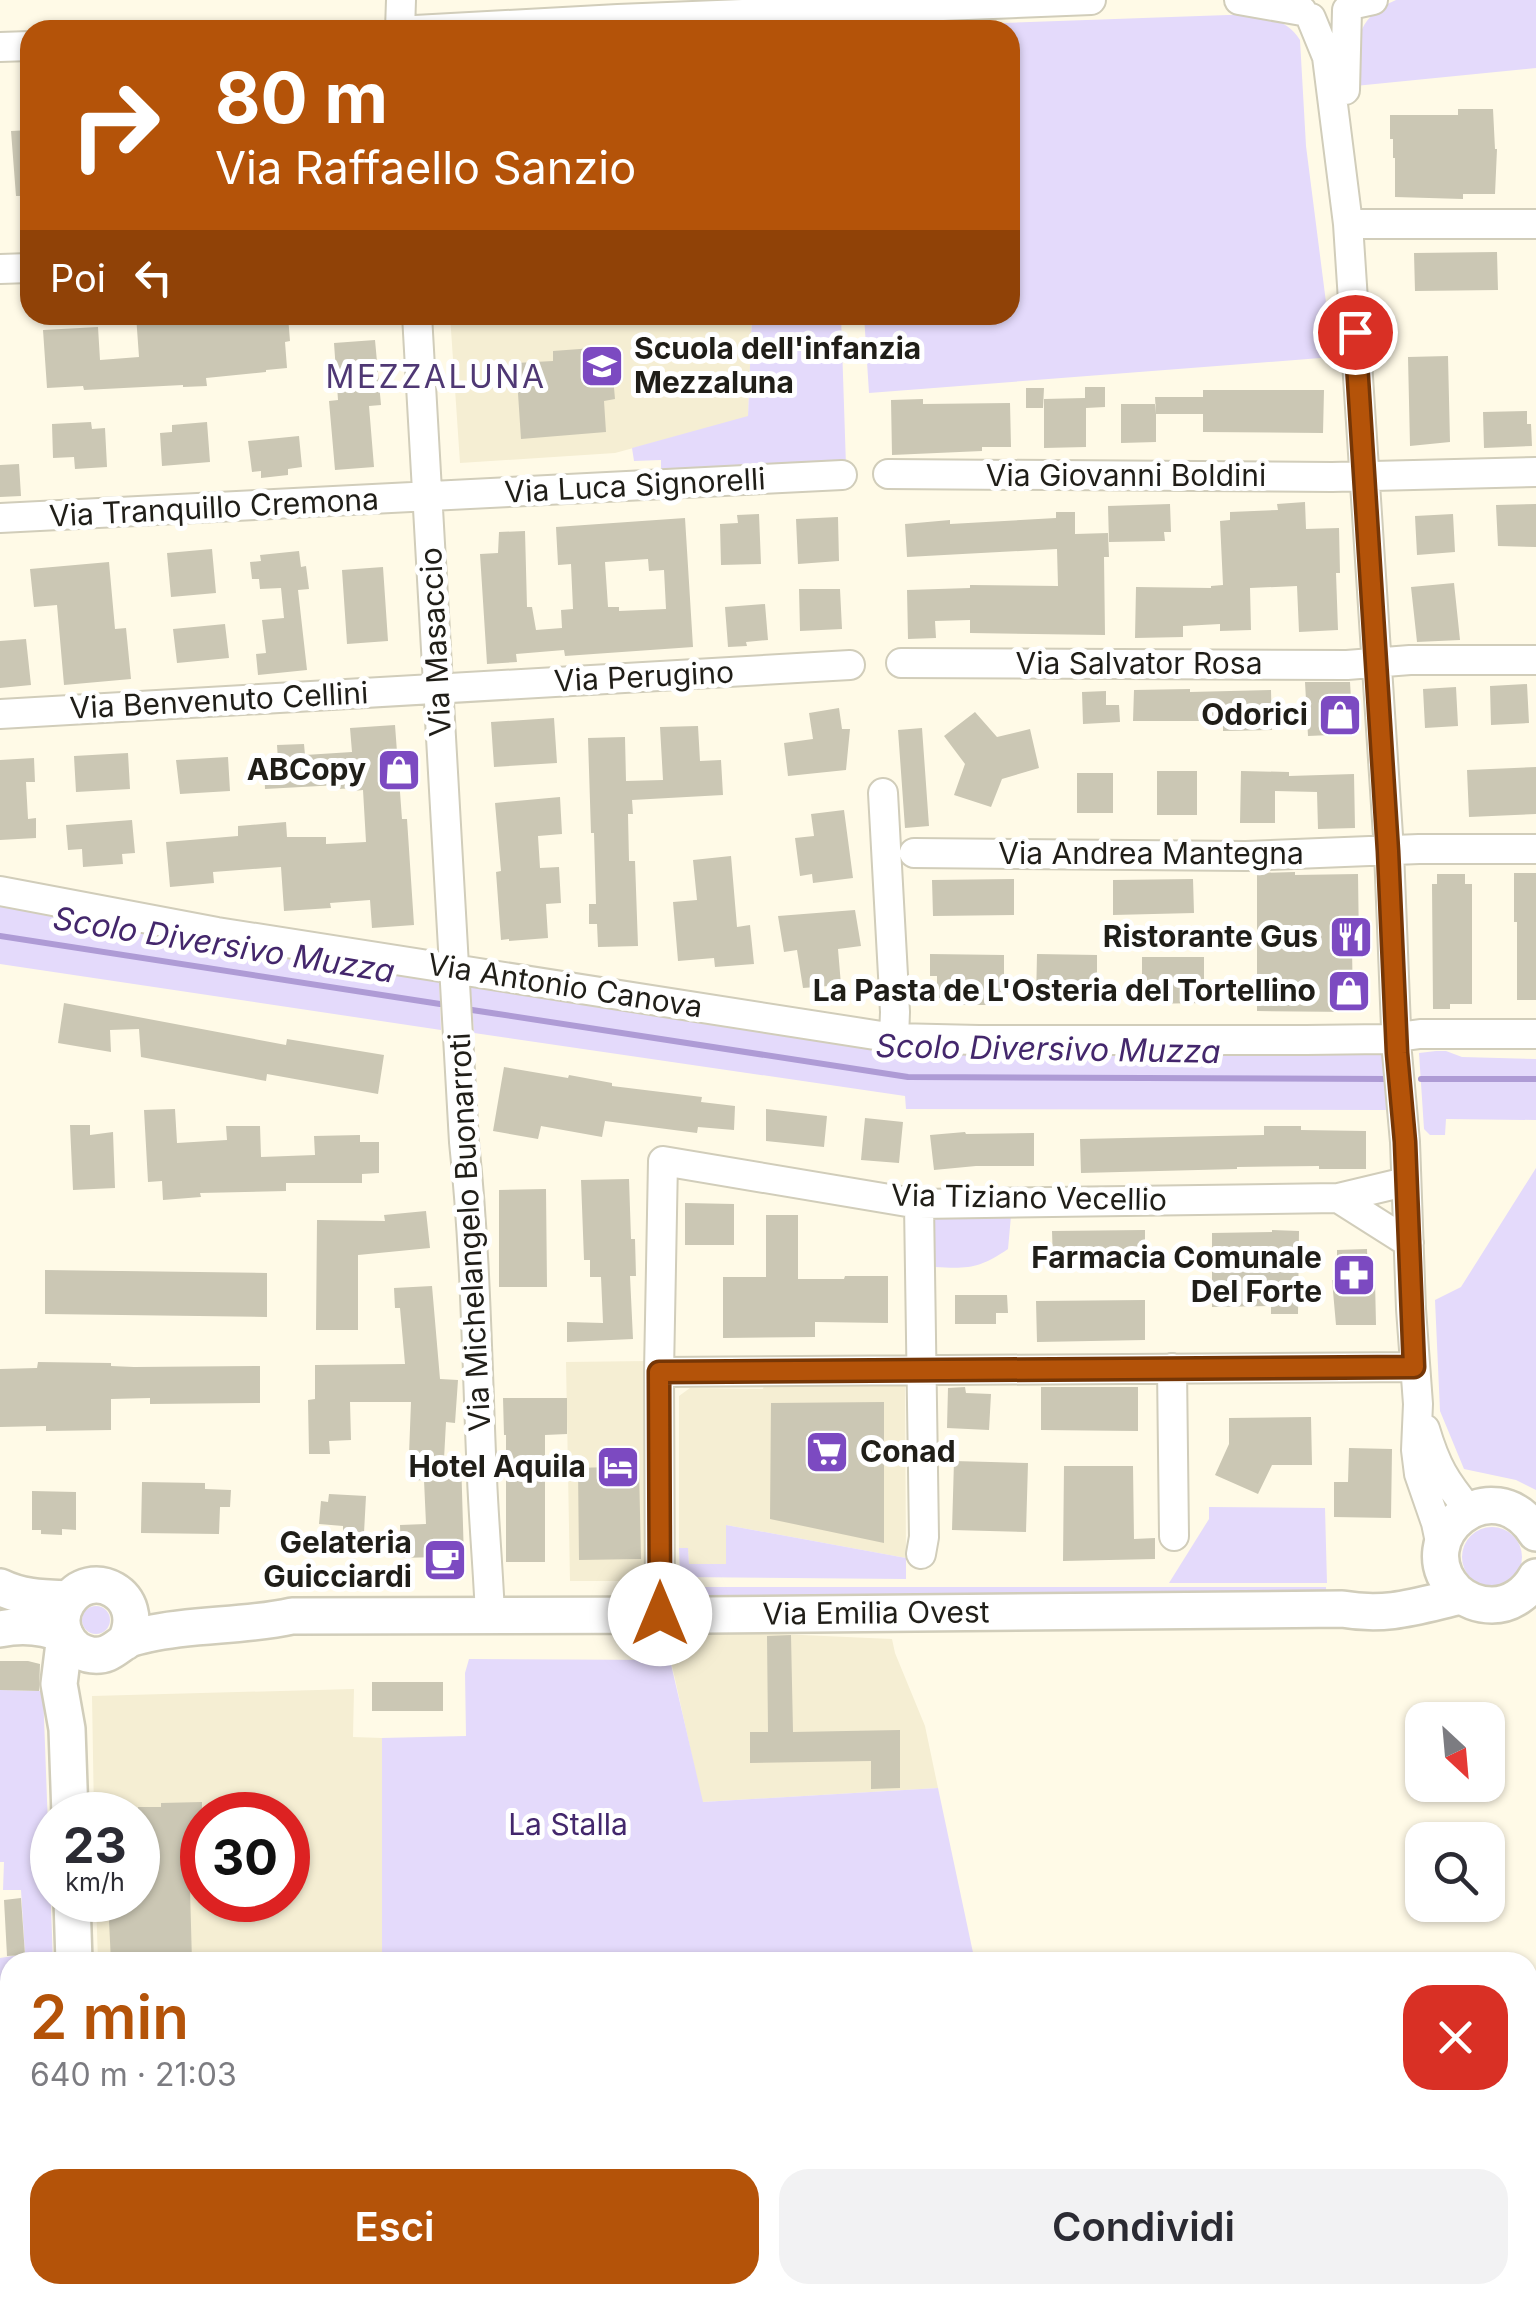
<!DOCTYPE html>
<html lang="it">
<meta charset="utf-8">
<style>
body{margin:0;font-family:Inter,sans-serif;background:#f2f2f3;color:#2b2b33;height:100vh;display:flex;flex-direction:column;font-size:38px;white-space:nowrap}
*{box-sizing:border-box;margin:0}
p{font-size:32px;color:#7c7c81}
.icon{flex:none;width:55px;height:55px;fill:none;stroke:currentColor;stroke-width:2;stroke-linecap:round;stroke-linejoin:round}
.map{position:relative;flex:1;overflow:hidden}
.side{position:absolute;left:0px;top:1952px;width:1538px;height:352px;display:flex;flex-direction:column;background:#fff;border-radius:30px 30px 0 0;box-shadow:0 2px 8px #0004}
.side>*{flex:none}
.guide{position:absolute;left:20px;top:20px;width:1000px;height:305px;border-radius:30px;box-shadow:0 2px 8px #0004;background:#b45309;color:#fff;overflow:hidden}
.needle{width:65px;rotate:154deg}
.fabs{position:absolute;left:1405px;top:1702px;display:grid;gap:20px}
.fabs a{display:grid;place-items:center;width:100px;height:100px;border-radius:20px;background:#fff;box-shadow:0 2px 8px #0004;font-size:50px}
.speed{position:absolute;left:30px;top:1792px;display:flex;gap:20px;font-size:50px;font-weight:700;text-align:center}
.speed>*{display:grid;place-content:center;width:130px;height:130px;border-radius:50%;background:#fff;box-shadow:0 2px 8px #0004;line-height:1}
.speed small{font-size:25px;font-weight:400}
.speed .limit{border:15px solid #d22;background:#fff;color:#111}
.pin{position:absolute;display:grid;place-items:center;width:85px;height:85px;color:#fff;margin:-42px;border:5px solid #fff;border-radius:50%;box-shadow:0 2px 10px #0007}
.me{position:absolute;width:110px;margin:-55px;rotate:0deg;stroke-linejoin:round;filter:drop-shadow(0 0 8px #0008)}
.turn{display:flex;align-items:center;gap:35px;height:210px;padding:0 30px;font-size:45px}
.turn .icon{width:130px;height:130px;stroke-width:2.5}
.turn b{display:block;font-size:70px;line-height:85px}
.then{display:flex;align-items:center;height:95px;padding:0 30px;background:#0003;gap:20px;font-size:38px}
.round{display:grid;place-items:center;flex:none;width:105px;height:105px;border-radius:30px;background:#f2f2f3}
.head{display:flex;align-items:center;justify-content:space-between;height:170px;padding:0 30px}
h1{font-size:60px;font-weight:600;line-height:75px;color:#b45309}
.primary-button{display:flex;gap:20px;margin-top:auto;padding:20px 30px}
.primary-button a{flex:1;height:115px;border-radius:30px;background:#b45309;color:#fff;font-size:40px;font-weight:600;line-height:115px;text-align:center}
.primary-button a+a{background:#f2f2f3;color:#2b2b33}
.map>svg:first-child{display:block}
.built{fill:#f5eed3;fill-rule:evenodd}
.green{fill:#e4dafb}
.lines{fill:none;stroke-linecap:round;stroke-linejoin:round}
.stream{stroke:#ae9bd5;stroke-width:6}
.building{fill:#cbc7b4;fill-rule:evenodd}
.minor-casing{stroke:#d1cdba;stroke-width:32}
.major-casing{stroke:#d1cdba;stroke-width:40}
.minor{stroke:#fff;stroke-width:28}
.major{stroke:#fff;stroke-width:35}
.route-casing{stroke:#753606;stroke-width:25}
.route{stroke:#b45309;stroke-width:18}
.labels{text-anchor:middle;stroke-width:10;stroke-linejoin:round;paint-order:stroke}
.poi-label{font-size:30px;font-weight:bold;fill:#201e18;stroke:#fff;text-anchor:end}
.street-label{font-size:30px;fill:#201e18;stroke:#fff}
.park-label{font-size:30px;fill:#43276c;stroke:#fff}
.neighbourhood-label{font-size:32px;letter-spacing:2.5px;fill:#4f3874;stroke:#fff}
.water-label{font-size:32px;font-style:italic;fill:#44276c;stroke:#fff}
</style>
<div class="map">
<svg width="1536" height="2303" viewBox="0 0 1536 2303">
<rect width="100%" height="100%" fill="#fffae7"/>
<path class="built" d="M450,315h302l-4,102 -133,36 -155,10z
M648,1361l1,220h-79l-4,-219z
M769,1381h133l3,4 1,173 -180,-33v40l-37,-1 -1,-15 -9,-1v-152l11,-8 73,1 1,-4z
M664,1629l228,10 3,14 30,73 13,62 -236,14z
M354,1689l-1,48 29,1v224h-284l-2,-62h42v-85h-44l-2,-119zM202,1815h86v85h-86z"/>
<path class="green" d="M1396,0h140v68l-181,18c1,-39 -2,-68 41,-86z
M1256,14c18,4 34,10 44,26l6,106 27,211 -464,36 -5,-78h146v-285l-173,-1z
M752,315h89l5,151 -185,10v-16l-27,1 -2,-13 116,-32z
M0,902l439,72 2,56 -441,-66z
M470,979l26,10 405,64 484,-1 4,52 -3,6 -480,-1 -1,-13 -431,-63z
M1436,1051h10l16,6 74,2v61l-90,-1 -1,16h-15l-6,-6 -5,-76z
M1536,1168v322l-20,-10 -52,-11 -24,-58 -5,-111 26,-13z
M1011,1216l-3,33c-28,19 -39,20 -73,18l-1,-50z
M1209,1507l116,1 2,75h-158l40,-64z
M726,1525l180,33v21l-226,-2 -1,-29h9l1,16h37z
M1462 1557a30 30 0 1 1 60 0a30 30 0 1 1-60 0Z
M673,1587h653v11l-640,3 -8,-5z
M82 1620a14 14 0 1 1 28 0a14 14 0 1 1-28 0Z
M469,1659l201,1 33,142 235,-14 37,174h-593v-224l84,-2 -1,-63z
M0,1690l43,1 10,271h-43v93l-10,1v-98l25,-4 -4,-64h-18l1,-28h-4z
M0,2141l1,8h9l-1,52 -9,-9z
M249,2295h668l6,8h-674z"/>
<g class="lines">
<path class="stream" d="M0,936l440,68
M472,1010l436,67 479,2
M1421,1079h115
M502,2303l13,-8
M802,2303l6,-8"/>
</g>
<path class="building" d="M1458,109h35l2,40h2l-2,45h-32v5l-68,-2v-39h-2v-19h-3v-24h68z
M30,130v66h-14l-5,-65z
M1497,252l1,38 -83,1 -1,-38z
M136,315h69v3l33,-3h28l1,3 21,-2 2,25 -5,1 2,26 -21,2v2l-60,6 1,8 -24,1v-2l-99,5 -1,-4 -36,2 -4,-58 55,-3 2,33 39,-3z
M375,340l6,65 -12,1 5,61 -39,3 -6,-69 9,-1 -4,-57z
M593,348l2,18 17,-1 3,34 -11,2 2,31 -85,7 -5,-76 37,-2v-10z
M1448,356l2,86 -40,4 -2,-89z
M1085,387h20v20l-19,1v39l-42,1v-49l41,-1z
M1026,388h18l-1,20h-17z
M1203,390h121l-1,43 -120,-1v-18h-47l-1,-17h48z
M923,399v5l87,-1 1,44h-29v4l-90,4 -1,-55z
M1121,404h35v38l-35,1z
M1527,411v13h4l1,22 -48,2 -1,-36z
M91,422l1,7 13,-1 2,39 -32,2 -1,-12 -21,1 -1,-34z
M207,422l3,40 -48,4 -2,-33 12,-1v-7z
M299,436l3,31 -14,2v6l-27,3v-7l-9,1 -4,-31z
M19,464l2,32 -21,1v-32z
M1305,502l1,27 33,-1 1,45h-4l2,57 -39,2 -2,-46 -47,2 1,42 -31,1v-7l-37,2v11l-48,1 1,-51 75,1v-2l12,-1 -3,-64 10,-1v-8l48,-2 -1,-6z
M1170,504l1,28h-7l1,9 -56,1 -1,-36z
M1536,504v43l-38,-1 -2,-41z
M1056,512h19v22l33,-1 1,24h-5l1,78 -135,-2v-13l-35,1 1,17 -28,1 -1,-49 63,-2v-3l88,1 -1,-37 -150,8 -2,-33 45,-4v4l106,-6z
M759,514l2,50 -40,1 -1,-41 18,-1 -1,-8z
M1453,514l2,38 -38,3 -2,-39z
M838,517l1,44 -41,3 -2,-45z
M685,518l8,129 -128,9 -1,-6 -48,4 1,8 -30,2 -7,-110 18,-1 1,-21 26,-1 2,76h5l4,23 26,-2 -1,-18 12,-1 -2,-45 -13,1 -2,-38zM648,559l1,12 15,-1 2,39 -47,2v-4h-11l-3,-45z
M212,549l4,44 -45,4 -4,-44z
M299,551l2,16 5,-1 3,23 -11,1 9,80 -49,5 -2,-21 10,-1 -4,-33 22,-2 -3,-30 -21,1 -1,-10h-7l-2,-17 11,-1 -1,-6z
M109,562l6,67 11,-1 5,51 -67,6 -7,-80 -23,2 -4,-38z
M383,567l5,74 -41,3 -5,-74z
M1454,583l6,57 -43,2 -6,-55z
M799,589h41l2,40 -42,2z
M765,604l3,36 -22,2 1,4 -19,1 -3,-40z
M225,624l4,34 -52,5 -4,-34z
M26,639l5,46 -31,3v-47z
M1305,682h45l3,52 -45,2z
M1527,684l2,39 -38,2 -1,-39z
M1456,687l2,39 -33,2 -2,-39z
M1190,689v3l81,-2 1,40 -49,1v-10h-90l1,-31z
M1106,691v14h13l1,17 -37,2 -1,-32z
M839,708l3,21h8l-4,41 -58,6 -4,-33 29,-4 -4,-26z
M975,712l22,25 33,-8 9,39 -37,11 -11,28 -37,-12 11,-31 -21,-28z
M554,718l3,45 -63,4 -3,-45z
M395,725l7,94h5l7,106 -42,3 -2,-28 -40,3 1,5 -47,3 -3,-44 -68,5 1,11 -44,4 -4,-45 72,-6v-10l48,-4 1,15h39v7l40,-2 -3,-52 -9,1v-3l-15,1 -1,-4 -73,4 -1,-28 14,-1 -1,-15 27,-1 1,11 47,-3 -2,-24z
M698,726l2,35 21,-1 2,35 -91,5 1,14h-5l1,47h6l3,85 -40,1 -1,-23h-8v-20h7l-2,-71h-3l-3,-95 37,-1 1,44 37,-1 -3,-53z
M922,728l7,98 -24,2 -7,-98z
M128,753l2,36 -54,3 -2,-36z
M228,757l2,34 -50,3 -4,-34z
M34,758l1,24h-9l2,37 8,-1v20l-36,2v-80z
M1536,767v47l-67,3 -2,-47z
M1157,771h40v44h-40z
M1241,771l48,1v4l65,-2 1,54 -37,1 -1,-37 -42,-1v32h-35z
M1077,773h36v40h-36z
M560,797l2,37 -24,2 2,32 19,-1 2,36 -15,1 2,34 -39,3v-2l-8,1 -5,-68 5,-1 -6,-68z
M844,810l9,68 -40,5 -1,-9 -12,2 -5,-38 19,-2 -3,-22z
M132,820l3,33 -13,1 1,10 -40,3 -1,-18 -14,1 -2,-25z
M731,856l6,71 13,-2 4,39 -39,3 -1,-9 -36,3 -5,-59 24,-2 -4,-40z
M1295,872v3l63,-1 1,72h-7l1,66 -96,-1v-138z
M1514,873h22v127h-19v-78h-3z
M1437,874h28v10h7v120h-22v5h-17l-1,-125h5z
M1014,879v36l-81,1 -1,-36z
M1193,879l1,34 -81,2v-35z
M855,910l6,36 -23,3 3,36 -38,3 -6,-38 -13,2 -6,-36z
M930,954l74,1v50h-54v-7h-13v-22h-7z
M1037,954l60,1v48l-61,-1z
M1142,957h62v46l-62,1z
M64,1003l222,42 1,-6 97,16 -6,39 -111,-20 -1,7 -125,-24 -2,-28 -29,1 1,22 -53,-9z
M504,1067l64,11 1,-3 43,8v3l90,11 -1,5 34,4 -1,24 -36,-3 -1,6 -92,-12 -3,16 -61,-11 -3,13 -45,-8z
M175,1109l2,34 50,-3 -1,-14h34l1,31 54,-2 -1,-19 46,-1v7h19v31l-17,1v9h-76v8l-86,2 1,4 -38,3 -1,-19 -14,1 -4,-72z
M766,1109l61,7 -3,31 -58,-6z
M865,1118l38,4 -4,41 -38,-3z
M70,1125h20v10l23,-3 2,56 -42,2z
M1264,1126h37v4l65,1v38h-47v-3l-82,1v2l-156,4 -1,-34 184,-4z
M965,1132l1,2 68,-1v33h-58l-42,4 -4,-35z
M629,1179l2,60h4l1,37h-6l3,63 -66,3v-20l36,1 -2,-46h-11v-17h-6l-3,-80z
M546,1189l1,98h-48v-97z
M685,1203l49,1v41h-49z
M426,1211l4,37 -72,7v75h-42l1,-110 68,1 -1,-6z
M766,1215h32v64h46l1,-3h43v47l-73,-1v15l-92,1v-61h43z
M1145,1230v31l-92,1 -1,-31z
M1272,1230l27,1 -1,83h-27v-8l-59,1v-74l60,-1z
M1367,1249l1,31h7l1,45h-40l-4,-45h5v-30z
M45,1270l222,3v44l-222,-3z
M432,1286l8,93 18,1 -3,43 -9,-1 -2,37 17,-1 3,101 -26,1v-3l-37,1 -1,-33 26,-1 -2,-44 -16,1 3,-79h-61l1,38 -22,1 1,13h-21l-1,-54 7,-1v-34l90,-1 -5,-56h-5l-1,-20z
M955,1295h52l1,18h-12v11h-41z
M1145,1300v40l-108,2 -1,-41z
M38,1362l73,1v3l23,1 126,-1v37l-110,1v-6l-39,1v31l-65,1v-5l-46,1v-58l37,-1z
M965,1387l1,6 25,1 -2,36 -42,-2 1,-40z
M1041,1387h97v44l-97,-1z
M503,1398h64v36l-22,1v127h-39v-127h-2z
M884,1402v141l-114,-24 1,-116z
M1311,1417l1,48h-40l-14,29 -43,-19 14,-31v-26z
M1349,1448l43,1 -1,69 -57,-1v-35h14z
M954,1461l74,2 -2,69 -74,-2z
M639,1466l2,93 -62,1 -1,-92z
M1064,1466h69l1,73 21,-1v21l-92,2z
M142,1482l63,1v6l26,1 -1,17h-10l-1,27 -78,-1z
M32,1491l44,1v38l-14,-1v6l-21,-1v-4h-9z
M329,1494l37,2 -2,37 -21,-2v-5l-24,-2 2,-23 7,1z
M791,1635l2,97 107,-2v58l-29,1v-28l-121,2v-31h18l-1,-96z
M0,1661h28l12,3 -1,27 -39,-1z
M372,1682h71v29h-71z
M202,1802v50h-13l3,110h-81l-3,-62h30v-30l10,-1 -1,-34h-9v-28h23v-4z
M21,1898l4,57 -18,1 -3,-56z"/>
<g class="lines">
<g class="minor-casing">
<path id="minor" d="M1239,0l63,11
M1350,5l23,-5
M1311,18l16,39 21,167 41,627 8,202 8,89 6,167 7,95 -2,46 3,24 17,49 5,24
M400,30l1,-30
M415,30l203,-11 473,-19
M0,47l30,-1
M1345,90l2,-80
M1348,224h188
M0,269l30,-1
M417,315l47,827c12,112 13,224 18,336 2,46 6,91 8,137
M888,474l444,3 204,-5
M0,518l842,-43
M901,663l446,2 63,-5h126
M0,714l850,-49
M883,793l12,219 -1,26
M914,853l332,3 173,-7h117
M0,891l217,41 677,106 85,2h327l78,-1 36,-5h116
M1338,1198l71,45
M919,1204l5,333 -3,17
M1172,1368l2,168
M659,1372l755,-5
M1425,1429c11,37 20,52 44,81
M660,1614l-1,-242 4,-211 256,43 419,-6 67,-16
M0,2277h10"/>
</g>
<g class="major-casing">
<g id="major">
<path d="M1536,1533c-43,-68 -131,5 -80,58 10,9 22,14 36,14 19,0 35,-12 44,-28"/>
<path d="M0,1587c22,11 45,11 69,12"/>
<path d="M0,1629c23,-5 43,-3 65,6"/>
<path d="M65,1635l-6,49 8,45 3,86"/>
<path id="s1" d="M125,1642c25,-48 -36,-78 -58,-39 -13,21 1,49 25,52 16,2 23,-7 34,-14 6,-4 15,-5 22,-7 48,-11 96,-7 144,-18l415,-1 635,-6c46,8 75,-3 119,-13"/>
<path d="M72,1900l2,62"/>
<path d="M83,2295v8"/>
</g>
</g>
<use href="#minor" class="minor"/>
<use href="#major" class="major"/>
</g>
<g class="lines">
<g class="route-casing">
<path id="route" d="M660,1614l-1,-242 755,-5 -9,-225 -8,-89 -9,-202 -33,-519"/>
</g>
<use href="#route" class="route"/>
</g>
<defs>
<g id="school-square" transform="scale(2.25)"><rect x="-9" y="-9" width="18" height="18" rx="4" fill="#7c4ac1" stroke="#fff"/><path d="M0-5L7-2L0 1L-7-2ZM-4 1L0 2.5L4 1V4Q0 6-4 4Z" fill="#fff"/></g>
<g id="shop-square" transform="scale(2.25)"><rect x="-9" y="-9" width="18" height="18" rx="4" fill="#7c4ac1" stroke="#fff"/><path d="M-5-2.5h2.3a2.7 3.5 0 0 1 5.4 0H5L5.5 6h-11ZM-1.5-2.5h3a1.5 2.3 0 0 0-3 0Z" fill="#fff"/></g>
<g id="restaurant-square" transform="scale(2.25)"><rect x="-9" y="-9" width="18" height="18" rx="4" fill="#7c4ac1" stroke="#fff"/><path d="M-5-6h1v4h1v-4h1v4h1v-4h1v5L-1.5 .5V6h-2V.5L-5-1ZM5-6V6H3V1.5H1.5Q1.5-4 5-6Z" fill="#fff"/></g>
<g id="pharmacy-square" transform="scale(2.25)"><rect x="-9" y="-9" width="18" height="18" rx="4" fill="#7c4ac1" stroke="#fff"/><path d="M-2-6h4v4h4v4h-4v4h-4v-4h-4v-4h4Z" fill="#fff"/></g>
<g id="supermarket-square" transform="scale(2.25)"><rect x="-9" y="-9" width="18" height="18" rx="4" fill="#7c4ac1" stroke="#fff"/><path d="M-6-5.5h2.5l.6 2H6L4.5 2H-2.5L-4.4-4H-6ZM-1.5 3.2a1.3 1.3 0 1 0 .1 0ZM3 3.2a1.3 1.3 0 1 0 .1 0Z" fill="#fff"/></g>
<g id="hotel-square" transform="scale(2.25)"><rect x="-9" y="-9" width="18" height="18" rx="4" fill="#7c4ac1" stroke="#fff"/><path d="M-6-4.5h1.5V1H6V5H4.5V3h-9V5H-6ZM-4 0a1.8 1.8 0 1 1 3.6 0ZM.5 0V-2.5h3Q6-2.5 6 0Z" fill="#fff"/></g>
<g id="cafe-square" transform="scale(2.25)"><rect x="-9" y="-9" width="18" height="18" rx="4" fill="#7c4ac1" stroke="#fff"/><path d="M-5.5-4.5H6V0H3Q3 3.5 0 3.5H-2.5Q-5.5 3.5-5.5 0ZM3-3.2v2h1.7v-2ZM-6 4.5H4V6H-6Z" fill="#fff"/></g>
</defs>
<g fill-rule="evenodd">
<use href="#school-square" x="602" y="366"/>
<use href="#shop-square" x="1340" y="715"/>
<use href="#shop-square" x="399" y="770"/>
<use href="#restaurant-square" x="1351" y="937"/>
<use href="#shop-square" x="1349" y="991"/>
<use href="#pharmacy-square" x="1354" y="1275"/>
<use href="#supermarket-square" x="827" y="1452"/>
<use href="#hotel-square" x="618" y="1467"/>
<use href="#cafe-square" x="445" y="1560"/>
</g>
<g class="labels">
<g class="poi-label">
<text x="634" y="359" text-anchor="start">Scuola dell'infanzia<tspan x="634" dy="34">Mezzaluna</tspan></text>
<text x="1308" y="725">Odorici</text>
<text x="366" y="780">ABCopy</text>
<text x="1318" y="947">Ristorante Gus</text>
<text x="1316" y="1001">La Pasta de L'Osteria del Tortellino</text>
<text x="1322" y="1268">Farmacia Comunale<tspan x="1322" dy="34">Del Forte</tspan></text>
<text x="860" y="1462" text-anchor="start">Conad</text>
<text x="586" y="1477">Hotel Aquila</text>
<text x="412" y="1553">Gelateria<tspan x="412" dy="34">Guicciardi</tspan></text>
</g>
<g class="street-label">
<text x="1126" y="486">Via Giovanni Boldini</text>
<text transform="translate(635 486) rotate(-3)" y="10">Via Luca Signorelli</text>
<text transform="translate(214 508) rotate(-3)" y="10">Via Tranquillo Cremona</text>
<text transform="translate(436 642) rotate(-93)" y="10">Via Masaccio</text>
<text x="1139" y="674">Via Salvator Rosa</text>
<text transform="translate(644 677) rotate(-3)" y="10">Via Perugino</text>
<text transform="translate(219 701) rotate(-3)" y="10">Via Benvenuto Cellini</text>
<text x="1151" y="864">Via Andrea Mantegna</text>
<text transform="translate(565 986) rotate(9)" y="10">Via Antonio Canova</text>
<text transform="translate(1029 1198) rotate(1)" y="10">Via Tiziano Vecellio</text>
<text transform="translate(470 1232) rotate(-93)" y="10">Via Michelangelo Buonarroti</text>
<text dy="10" stroke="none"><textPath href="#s1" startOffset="972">Via Emilia Ovest</textPath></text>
</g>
<g class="park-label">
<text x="568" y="1835">La Stalla</text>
</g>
<g class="neighbourhood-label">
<text x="436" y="388">MEZZALUNA</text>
</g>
<g class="water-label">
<text transform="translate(224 945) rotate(9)" y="11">Scolo Diversivo Muzza</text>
<text transform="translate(1048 1049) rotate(1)" y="11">Scolo Diversivo Muzza</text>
</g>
</g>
</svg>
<div class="fabs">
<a><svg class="needle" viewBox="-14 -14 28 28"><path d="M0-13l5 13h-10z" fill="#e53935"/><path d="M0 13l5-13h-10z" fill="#7c7c81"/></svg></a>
<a><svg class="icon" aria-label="search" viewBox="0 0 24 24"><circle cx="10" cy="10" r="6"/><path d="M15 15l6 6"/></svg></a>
</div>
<div class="speed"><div>23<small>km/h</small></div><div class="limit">30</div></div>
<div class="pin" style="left:1355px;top:332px;background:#d93025"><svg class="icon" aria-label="arrive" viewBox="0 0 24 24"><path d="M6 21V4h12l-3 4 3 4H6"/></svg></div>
<svg class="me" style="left:660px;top:1614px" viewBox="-20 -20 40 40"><circle r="19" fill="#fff"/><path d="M0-13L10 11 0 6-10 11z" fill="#b45309"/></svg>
<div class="guide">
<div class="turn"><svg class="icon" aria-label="right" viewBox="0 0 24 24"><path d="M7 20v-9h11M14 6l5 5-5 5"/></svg><div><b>80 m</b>Via Raffaello Sanzio</div></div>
<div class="then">Poi<svg class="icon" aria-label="left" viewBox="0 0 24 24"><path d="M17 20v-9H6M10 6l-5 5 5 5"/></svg></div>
</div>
<section class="side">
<div class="head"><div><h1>2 min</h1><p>640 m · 21:03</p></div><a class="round" style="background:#d93025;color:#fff"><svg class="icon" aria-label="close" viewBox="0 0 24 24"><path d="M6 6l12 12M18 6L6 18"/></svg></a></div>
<div class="primary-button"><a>Esci</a><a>Condividi</a></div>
</section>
</div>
